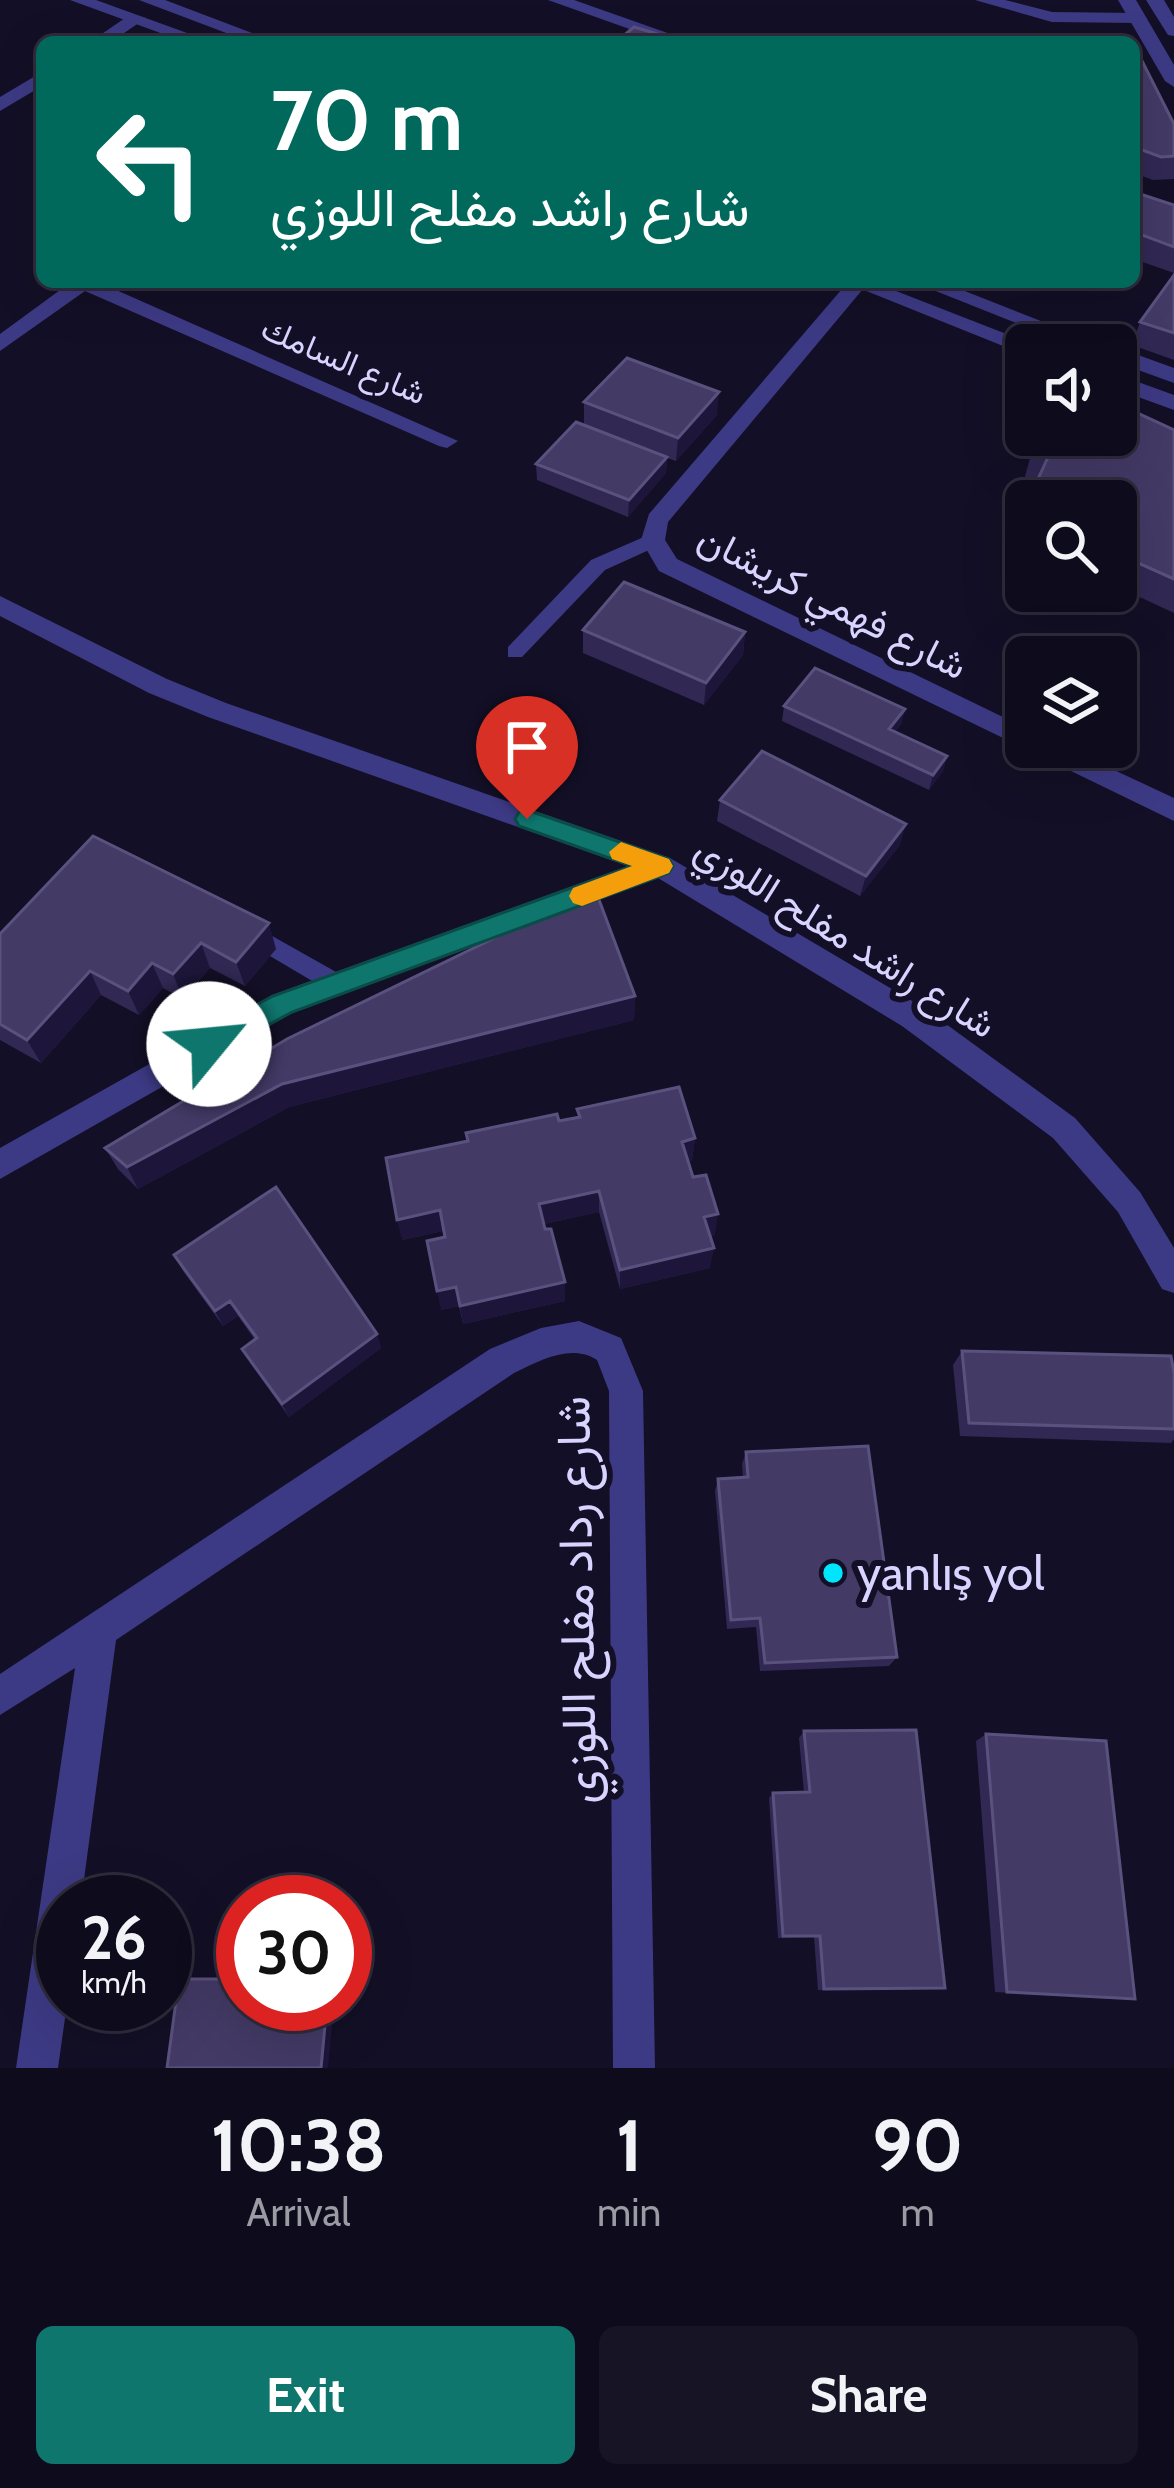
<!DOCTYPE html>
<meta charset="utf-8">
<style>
body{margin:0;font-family:Cabin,Vazirmatn,sans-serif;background:#171425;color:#f1f3f6;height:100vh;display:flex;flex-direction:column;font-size:45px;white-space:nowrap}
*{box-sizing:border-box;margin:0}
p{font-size:39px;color:#9b9ba3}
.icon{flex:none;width:66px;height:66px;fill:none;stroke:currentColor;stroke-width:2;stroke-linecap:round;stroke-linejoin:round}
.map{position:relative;height:2068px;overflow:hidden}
.drawer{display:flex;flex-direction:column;background:#0e0b1c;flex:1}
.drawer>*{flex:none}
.guide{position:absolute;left:36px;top:36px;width:1104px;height:252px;border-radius:18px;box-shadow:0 12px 48px #0002,0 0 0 3px #2e2b3b;background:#00695c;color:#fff;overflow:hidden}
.controls{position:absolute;left:1005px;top:324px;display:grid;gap:24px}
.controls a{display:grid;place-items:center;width:132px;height:132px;border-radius:18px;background:#0e0b1c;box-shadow:0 12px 48px #0002,0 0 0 3px #2e2b3b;font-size:60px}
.speed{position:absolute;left:36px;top:1875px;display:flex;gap:24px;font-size:60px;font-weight:700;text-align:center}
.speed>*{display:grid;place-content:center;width:156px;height:156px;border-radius:50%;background:#0e0b1c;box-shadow:0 12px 48px #0002,0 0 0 3px #2e2b3b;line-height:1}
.speed small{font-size:30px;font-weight:400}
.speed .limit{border:18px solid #d22;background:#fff;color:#111}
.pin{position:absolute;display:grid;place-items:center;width:102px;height:102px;color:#fff;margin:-123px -51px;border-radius:50% 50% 50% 0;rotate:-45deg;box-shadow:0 0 12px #0007}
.pin .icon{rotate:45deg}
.me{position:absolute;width:132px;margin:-66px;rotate:62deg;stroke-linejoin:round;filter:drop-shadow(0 0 9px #0008)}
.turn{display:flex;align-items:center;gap:42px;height:252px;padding:0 36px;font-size:54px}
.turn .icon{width:156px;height:156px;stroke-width:2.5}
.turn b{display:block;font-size:84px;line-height:102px}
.eta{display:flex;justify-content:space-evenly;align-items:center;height:204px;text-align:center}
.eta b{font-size:72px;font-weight:800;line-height:84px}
.cta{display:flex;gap:24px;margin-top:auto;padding:24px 36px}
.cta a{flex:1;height:138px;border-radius:18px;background:#0f766e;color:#fff;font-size:48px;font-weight:800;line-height:138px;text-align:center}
.cta a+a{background:#171425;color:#f1f3f6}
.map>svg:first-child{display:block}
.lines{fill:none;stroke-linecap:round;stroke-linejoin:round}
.service{fill:#3d3a85;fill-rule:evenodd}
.minor{fill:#3d3a85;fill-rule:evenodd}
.tertiary{fill:#3d3a85;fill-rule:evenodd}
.wall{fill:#312854}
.shaded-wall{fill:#1d163a}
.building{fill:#433a66;stroke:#5a527e;stroke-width:3}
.route{fill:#0f766e;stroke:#0a4d48;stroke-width:3}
.slow{fill:#f59e0b}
.poi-dot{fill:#00e5ff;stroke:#130f26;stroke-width:4.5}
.labels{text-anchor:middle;stroke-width:12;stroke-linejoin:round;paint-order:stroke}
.far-street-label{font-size:33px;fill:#d9d4ff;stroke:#130f26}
.street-label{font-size:39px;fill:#d9d4ff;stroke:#130f26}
.near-poi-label{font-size:48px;fill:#d9d4ff;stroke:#130f26;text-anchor:start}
.near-street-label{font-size:48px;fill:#d9d4ff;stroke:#130f26}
</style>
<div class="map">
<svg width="1174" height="2068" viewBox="0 0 1174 2068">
<rect width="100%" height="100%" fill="#130f26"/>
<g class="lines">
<path class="service" d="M653,533l7,2v10l-55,25 -83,87h-14v-10l83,-87z
M251,924l94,53 4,7 -4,7h-16l-86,-51 -4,-7 4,-7z"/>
<path class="minor" d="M548,0h26l119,42h-27z
M975,0h30l47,12 86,1 9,5 -9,5 -86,-1z
M131,14l15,4 -35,24h-21z
M42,72v14l-42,25v-14z
M71,282h27l360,159 -11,7 -8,-2 -354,-155 -85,60v-17z
M848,282l20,1 -200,239 -3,18 12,19 349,169v19h39l109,51v23l-515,-250 -18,-31 8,-26z
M0,596l167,83 59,24 444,155 254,150 151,110 65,74 34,56v45l-12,-4 -44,-77 -65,-74 -151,-112 -244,-148 -366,135 -292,166v-31l272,-153 356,-129 -420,-149 -59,-24 -149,-77z
M579,1321l42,17 22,53 12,677h-42l-4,-677 -12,-31c-26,-17 -58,1 -83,13l-398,267 -35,262h-18v102h4l-9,64h-42l59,-400 -75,47v-41l490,-325 51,-21z"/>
<path class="tertiary" d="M70,0h26l116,42h-27z
M139,0h26l111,42h-26z
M1118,0h18l38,65v22l-9,-6z
M1146,0h18l10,17v19l-6,-1z
M844,282h29l162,63h-9v9l-8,-2z
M913,282h29l160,63h-31z
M1116,347l58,21v15l-58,-21z
M1116,374l58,21v15l-58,-21z"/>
</g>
<path class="wall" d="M1134,45l40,79v55l-21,1 -19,-7z
M1134,192l40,13v68l-40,-14z
M1174,275v85l-42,-15 8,-23z
M584,402l133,13 -41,46 -9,-3 -1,15 -38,44 -91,-37 -1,-16 48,-39z
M1174,430v183l-58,-27v-85l-80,-16 -12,-5 8,-29z
M1026,506v39l-11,-5z
M583,630l162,2 -2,23 -39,50 -121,-52z
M784,706l121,3 -4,15 -6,8 52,24 -4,15 -14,19 -147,-69z
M720,800l180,45 -40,51 -143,-75z
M93,836l183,113 -31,37 -35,-18 -27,31 -20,-11 -24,27 -38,-20 -60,68 -41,-23v-106z
M635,996l-1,24 -345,87 -151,82 -20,-20 -13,-21z
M577,1109l118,29 -3,22 -4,1 27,74 -5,1v32l-90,21 -21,-77 -55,12 21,77 -102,23 -4,-18 -18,4 2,-79 -41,9 157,-119 19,-4z
M174,1255l203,79 4,14 -92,69 -39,-54 -8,-14 13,-9 -17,-24 -15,10 -40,-55z
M962,1351l212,22v66l-3,4 -211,-7 -7,-71z
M746,1452l151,205 -8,9 -129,5 -4,-44 -29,2 -12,-138 3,-12 25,-2 -1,-13z
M804,1731l141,257 -127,2 -4,-53 -36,1 -9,-140 4,-5h31l-5,-55z
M986,1734l135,265 -126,-7 -19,-251z"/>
<path class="shaded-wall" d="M719,392l-2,23 -41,46 2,-23z
M667,457l-1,16 -38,44 1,-17z
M745,632l-2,23 -39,50 2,-22z
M905,709l-4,15 -15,20 3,-15z
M947,756l-4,15 -14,19 4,-15z
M906,824l-6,21 -40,51 6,-20z
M269,923l7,26 -31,37 -9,-24z
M201,943l9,25 -27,31 -10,-25z
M152,963l11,25 -24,27 -11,-24z
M90,971l11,24 -60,68 -14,-23z
M635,996l-1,24 -345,87 -151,82 -11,-22 155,-83z
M695,1138l-3,22 -12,4 2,-22z
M599,1191v21l-59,13 -1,-21z
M440,1210l3,21 -41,9 -5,-20z
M718,1214l-3,21 -14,3 3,-21z
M714,1248l-4,20 -90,21v-19z
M565,1282v19l-102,23 -3,-18z
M456,1287l3,19 -18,4 -4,-19z
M230,1301l8,15 -15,10 -8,-15z
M377,1334l4,14 -92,69 -7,-13z
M327,2004h7l-6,64h-7z"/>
<path class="building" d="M634,27l50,15h-68z
M1134,45l40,79v32l-13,1 -27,-10z
M1134,192l40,13v42l-40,-15z
M1174,275v58l-34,-11z
M627,358l92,34 -41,46 -94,-36z
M1116,403l58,27v149l-58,-26v-52h-88l20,-44 -16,-6 12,-16h72z
M576,422l91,35 -38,43 -93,-36z
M624,582l121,50 -39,51 -123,-53z
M815,668l90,41 -16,20 58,27 -14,19 -149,-69z
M762,751l144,73 -40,52 -146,-76z
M93,836l176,87 -33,39 -35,-19 -28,31 -21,-11 -24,28 -38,-20 -63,69 -27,-16v-90z
M595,889l40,107 -353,88 -155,83 -22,-19 182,-109z
M679,1087l16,51 -13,4 11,35 13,-2 12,39 -14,3 10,31 -94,22 -21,-79 -60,13 6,25h6l14,53 -105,24 -4,-19 -19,4 -10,-50 18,-4 -5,-27 -43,10 -11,-62 82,-17 -2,-8 91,-19 2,7 21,-4 -3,-8z
M276,1187l101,147 -95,70 -40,-55 15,-11 -27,-37 -15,10 -41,-56z
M962,1351l209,5 3,17v56l-205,-6z
M868,1446l29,211 -132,6 -5,-45 -29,2 -13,-141 30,-2 -2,-25z
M916,1730l29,258 -121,1 -4,-53h-37l-10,-143 37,-1 -6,-61z
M986,1734l120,7 29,258 -128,-7z
M179,1979h64v25h84l-6,64h-154z"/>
<path class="route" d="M527,810l142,49 4,7 -4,7 -377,139 -73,40h-19l-4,-8 4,-9 73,-39 359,-130 -113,-40 -4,-7 4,-7z"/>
<path class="slow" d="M621,842l48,17 4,7 -4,7 -87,33 -9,-3 -4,-7 4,-8 59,-22 -20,-7 -3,-7z"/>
<circle class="poi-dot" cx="833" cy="1573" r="12"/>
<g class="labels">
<g class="far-street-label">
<text transform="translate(344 360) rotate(23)" y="12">شارع السامك</text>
</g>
<g class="street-label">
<text transform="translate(833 601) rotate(27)" y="14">شارع فهمي كريشان</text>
<text transform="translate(846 936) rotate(32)" y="14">شارع راشد مفلح اللوزي</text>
</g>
<g class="near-poi-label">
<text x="857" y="1590">yanlış yol</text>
</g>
<g class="near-street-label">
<text transform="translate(576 1600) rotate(-91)" y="17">شارع رداد مفلح اللوزي</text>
</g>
</g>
</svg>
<div class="controls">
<a><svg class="icon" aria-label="sound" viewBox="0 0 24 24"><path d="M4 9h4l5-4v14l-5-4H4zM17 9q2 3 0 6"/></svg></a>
<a><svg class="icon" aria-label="search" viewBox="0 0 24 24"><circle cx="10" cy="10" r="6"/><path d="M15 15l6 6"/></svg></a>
<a><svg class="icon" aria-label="layers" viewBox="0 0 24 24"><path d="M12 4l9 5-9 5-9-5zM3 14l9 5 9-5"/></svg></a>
</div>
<div class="speed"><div>26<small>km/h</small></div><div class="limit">30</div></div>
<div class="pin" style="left:527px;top:819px;background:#d93025"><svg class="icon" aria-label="arrive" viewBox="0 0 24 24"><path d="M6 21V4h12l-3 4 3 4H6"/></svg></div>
<svg class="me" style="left:209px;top:1044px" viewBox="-20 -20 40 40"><circle r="19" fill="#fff"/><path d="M0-13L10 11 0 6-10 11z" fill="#0f766e"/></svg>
<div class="guide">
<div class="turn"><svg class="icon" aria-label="left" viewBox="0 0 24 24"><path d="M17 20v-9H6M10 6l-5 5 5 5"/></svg><div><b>70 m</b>شارع راشد مفلح اللوزي</div></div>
</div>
</div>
<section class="drawer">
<div class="eta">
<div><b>10:38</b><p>Arrival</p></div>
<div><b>1</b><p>min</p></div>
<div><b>90</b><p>m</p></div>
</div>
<div class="cta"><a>Exit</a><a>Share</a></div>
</section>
